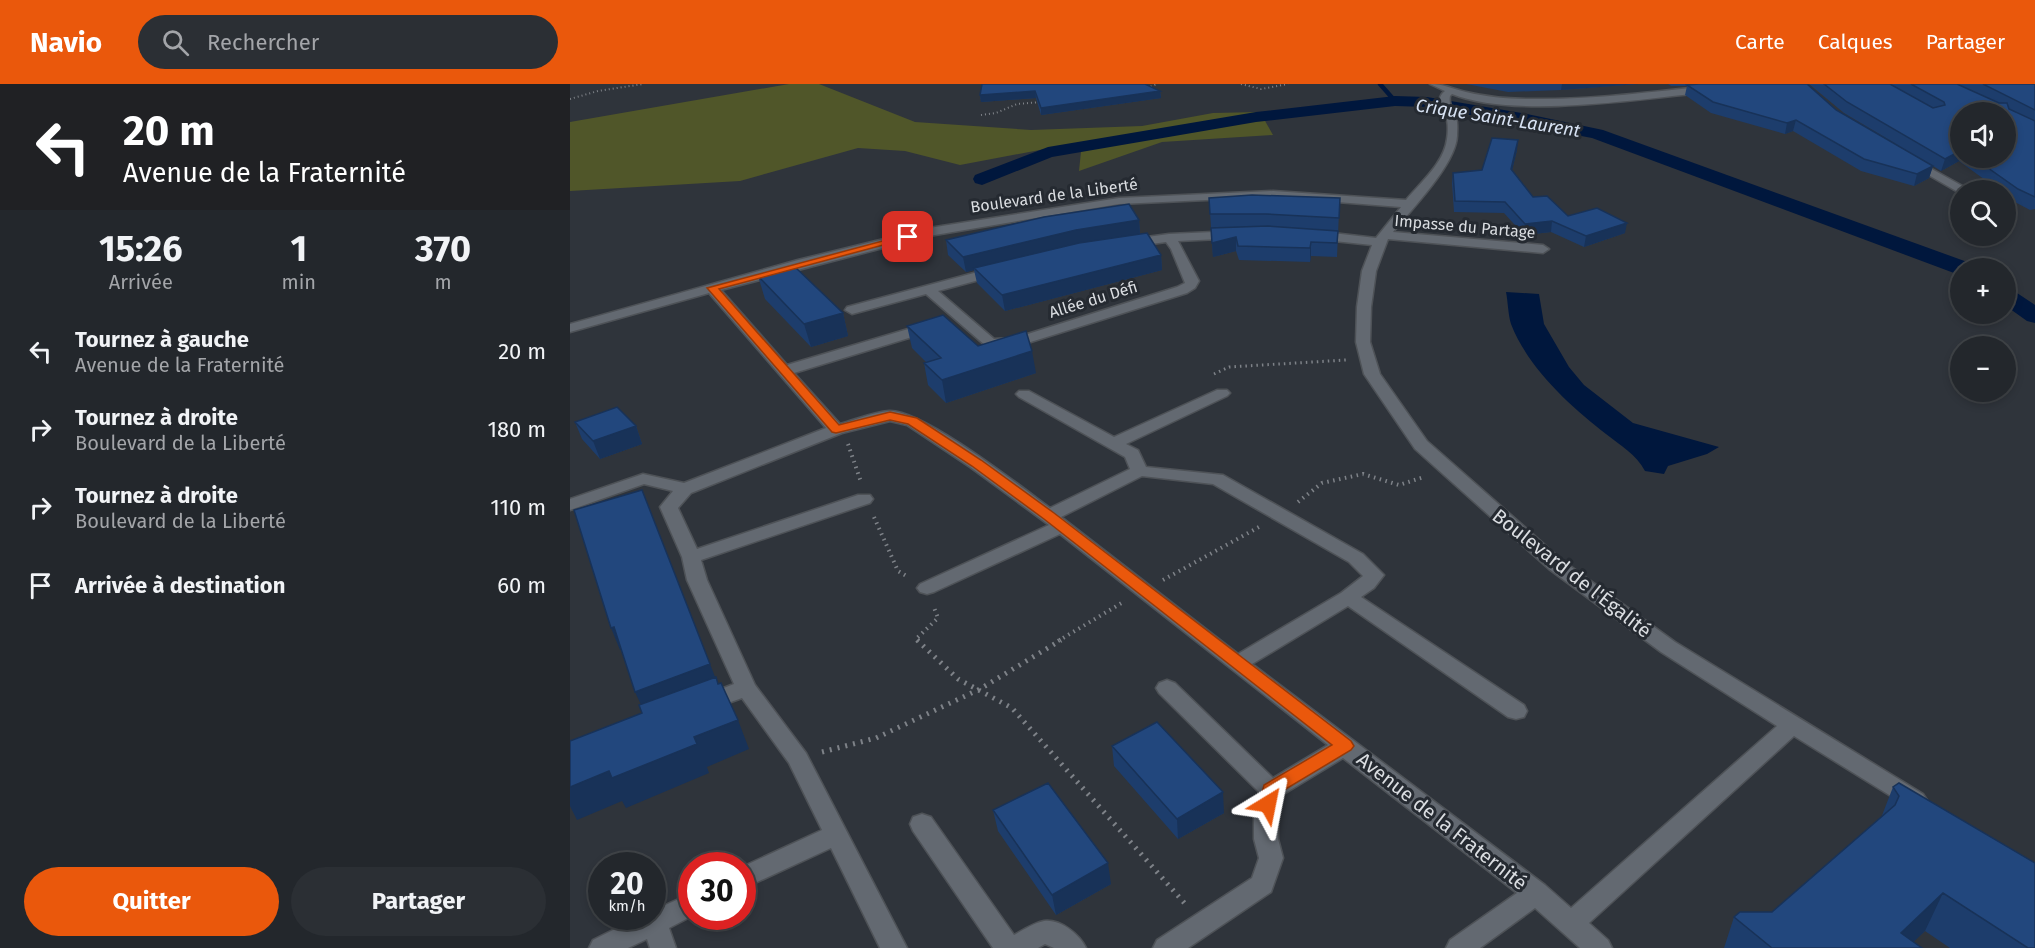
<!DOCTYPE html>
<html lang="fr">
<meta charset="utf-8">
<style>
body{margin:0;font-family:"Fira Sans",sans-serif;background:#2b2f34;color:#f1f3f6;height:100vh;display:flex;flex-direction:column;font-size:22px;white-space:nowrap}
*{box-sizing:border-box;margin:0}
p{font-size:20px;color:#a3a5a9}
.icon{flex:none;width:33px;height:33px;fill:none;stroke:currentColor;stroke-width:2;stroke-linecap:round;stroke-linejoin:round}
.map{position:relative;flex:1;overflow:hidden}
.drawer{display:flex;flex-direction:column;background:#23272c;width:570px}
.drawer>*{flex:none}
.banner{background:#202124;color:#fff;overflow:hidden}
.controls{position:absolute;left:1380px;top:18px;display:grid;gap:12px}
.controls a{display:grid;place-items:center;width:66px;height:66px;border-radius:50%;background:#23272c;box-shadow:0 3px 9px #0003,0 0 0 2px #404448;font-size:30px}
.speed{position:absolute;left:18px;top:768px;display:flex;gap:12px;font-size:30px;font-weight:700;text-align:center}
.speed>*{display:grid;place-content:center;width:78px;height:78px;border-radius:50%;background:#23272c;box-shadow:0 3px 9px #0003,0 0 0 2px #404448;line-height:1}
.speed small{font-size:15px;font-weight:400}
.speed .limit{border:9px solid #d22;background:#fff;color:#111}
.pin{position:absolute;display:grid;place-items:center;width:51px;height:51px;color:#fff;margin:-26px;border-radius:12px;box-shadow:0 3px 9px #0006}
.me{position:absolute;width:66px;margin:-33px;rotate:35deg;stroke-linejoin:round;filter:drop-shadow(0 0 4px #0008)}
.turn{display:flex;align-items:center;gap:21px;height:126px;padding:0 24px;font-size:27px}
.turn .icon{width:78px;height:78px;stroke-width:2.5}
.turn b{display:block;font-size:42px;line-height:51px}
.eta{display:flex;justify-content:space-evenly;align-items:center;height:102px;text-align:center}
.eta b{font-size:36px;font-weight:700;line-height:42px}
.primary-button{display:flex;gap:12px;margin-top:auto;padding:12px 24px}
.primary-button a{flex:1;height:69px;border-radius:36px;background:#ea580c;color:#fff;font-size:24px;font-weight:700;line-height:69px;text-align:center}
.primary-button a+a{background:#2b2f34;color:#f1f3f6}
ul{padding:0;list-style:none}
li{display:flex;align-items:center;gap:18px;height:78px;padding:0 24px}
li div{flex:1}
li b{display:block;font-size:22px}
li em{font-style:normal}
header{display:flex;align-items:center;gap:36px;box-sizing:border-box;height:84px;padding:0 30px;background:#ea580c;color:#fff}
header strong{font-size:28px}
nav{display:flex;gap:33px;margin-inline-start:auto;font-size:21px}
.search{width:420px;height:54px;background:#2b2f34;display:flex;align-items:center;gap:15px;box-sizing:border-box;padding:0 21px;border-radius:33px;color:#a3a5a9;font-size:22px}
main{display:flex;flex:1;min-height:0}
.map>svg:first-child{display:block}
.green{fill:#505629}
.water{fill:#00173d}
.lines{fill:none;stroke-linecap:round;stroke-linejoin:round}
.stream{stroke:#00173d;stroke-width:4.5}
.canal{fill:#00173d;fill-rule:evenodd}
.minor-casing{stroke:#4e5257;stroke-width:3}
.path-far3{stroke:#7e8288;stroke-width:2;stroke-dasharray:1 3;stroke-linecap:butt}
.path-far2{stroke:#7e8288;stroke-width:3;stroke-dasharray:1.5 4;stroke-linecap:butt}
.path-far1{stroke:#7e8288;stroke-width:4;stroke-dasharray:1.5 4.5;stroke-linecap:butt}
.path{stroke:#7e8288;stroke-width:5;stroke-dasharray:2 6;stroke-linecap:butt}
.minor{fill:#636971;fill-rule:evenodd}
.wall{fill:#1d3d6c;fill-rule:evenodd}
.shaded-wall{fill:#183258}
.building{fill:#22477d;stroke:#183258;stroke-width:1.5}
.route{fill:#ea580c;stroke:#983908;stroke-width:1.5}
.labels{text-anchor:middle;stroke-width:6;stroke-linejoin:round;paint-order:stroke}
.far-street-label{font-size:16px;fill:#dadde1;stroke:#252a31}
.far-water-label{font-size:18px;font-style:italic;fill:#d8e3f4;stroke:#252a31}
.street-label{font-size:20px;fill:#dadde1;stroke:#252a31}
</style>
<header>
<strong>Navio</strong>
<div class="search"><svg class="icon" aria-label="search" viewBox="0 0 24 24"><circle cx="10" cy="10" r="6"/><path d="M15 15l6 6"/></svg>Rechercher</div>
<nav><a>Carte</a><a>Calques</a><a>Partager</a></nav>
</header>
<main>
<section class="drawer">
<div class="banner">
<div class="turn"><svg class="icon" aria-label="left" viewBox="0 0 24 24"><path d="M17 20v-9H6M10 6l-5 5 5 5"/></svg><div><b>20 m</b>Avenue de la Fraternité</div></div>
</div>
<div class="eta">
<div><b>15:26</b><p>Arrivée</p></div>
<div><b>1</b><p>min</p></div>
<div><b>370</b><p>m</p></div>
</div>
<ul>
<li><svg class="icon" aria-label="left" viewBox="0 0 24 24"><path d="M17 20v-9H6M10 6l-5 5 5 5"/></svg><div><b>Tournez à gauche</b><p>Avenue de la Fraternité</p></div><em>20 m</em></li>
<li><svg class="icon" aria-label="right" viewBox="0 0 24 24"><path d="M7 20v-9h11M14 6l5 5-5 5"/></svg><div><b>Tournez à droite</b><p>Boulevard de la Liberté</p></div><em>180 m</em></li>
<li><svg class="icon" aria-label="right" viewBox="0 0 24 24"><path d="M7 20v-9h11M14 6l5 5-5 5"/></svg><div><b>Tournez à droite</b><p>Boulevard de la Liberté</p></div><em>110 m</em></li>
<li><svg class="icon" aria-label="arrive" viewBox="0 0 24 24"><path d="M6 21V4h12l-3 4 3 4H6"/></svg><div><b>Arrivée à destination</b></div><em>60 m</em></li>
</ul>
<div class="primary-button"><a>Quitter</a><a>Partager</a></div>
</section>
<div class="map">
<svg width="1465" height="864" viewBox="0 0 1465 864">
<rect width="100%" height="100%" fill="#2f343b"/>
<path class="green" d="M219,0h30l96,38 116,8 111,-4 71,-13 47,-1 13,23 -111,7 -83,29 3,-29 -122,23 -55,-14 -47,-3 -118,33 -170,10v-69z"/>
<path class="water" d="M936,208l33,2 5,30 25,43 15,18 49,38 86,24 -12,7 -39,12 -4,8 -19,-3c-9,-17 -24,-25 -39,-37 -36,-28 -78,-66 -95,-110 -3,-10 -3,-22 -5,-32z"/>
<g class="lines">
<path class="stream" d="M810,0l15,17"/>
<path class="canal" d="M825,12l32,1 100,17 76,16 367,133 3,5h-13v6l-6,-1 -362,-135 -165,-31 -32,-1 -139,16 -204,35 -70,28 -7,-2 -2,-4 2,-4 73,-28 208,-35z
M1436,205l8,2 21,14v18l-8,-2 -21,-15z"/>
<g class="minor-casing">
<path id="minor" d="M860,0c14,0 23,5 36,8 21,5 42,7 64,7 60,1 120,-7 179,-13l5,3 -5,3c-68,7 -194,27 -257,2l-2,2c-2,9 4,14 6,22 2,5 1,13 1,18 -1,28 -46,74 -64,96l150,13 6,4 -6,4 -155,-14 -12,32 -5,36 -1,35 10,32 47,67 136,120 112,81 248,152 4,6 -4,6 -8,3 -8,-3 -113,-70 -205,187 19,17 4,8h-32l-45,-40 -55,40h-34l4,-8 67,-47 -174,-135 -61,37 -4,23v21l5,19 -12,34 -83,56h-35l4,-8 95,-62 7,-20 -5,-19v-21l5,-26 -100,-99 -3,-5 3,-5 8,-3 8,3 98,95 55,-33 -268,-211 -126,58 -7,2 -7,-2 -3,-4 3,-4 129,-59 -79,-58 -63,-42 -17,-4 -48,12 -151,60 -13,15 19,41 161,-54h12l3,4 -3,4 -169,57 6,20 48,105 51,68 101,195h-27l-49,-100 -89,41v-22l80,-37 -33,-67 -47,-65 -39,14 -8,-3 -3,-5 3,-5 39,-15 -47,-104 -5,-23 -22,-50 13,-16 -29,-7 -74,26v-11l73,-25 41,9 142,-55 -117,-135 -139,39v-8l228,-64 131,-32 190,-30 154,-7 133,9c15,-18 38,-37 41,-61 1,-6 1,-14 0,-19 -2,-11 -14,-20 -2,-29zM703,113l128,10 -25,31 -61,-7 -6,4 6,4 57,6 -10,26 -5,36 -1,35 8,32 51,75 134,120 112,83 116,74 -206,182 -26,-23 -293,-221 96,-58 160,111 8,2 8,-2 3,-6 -3,-6 -163,-108 13,-9 10,-13 -21,-21 -140,-79 -77,-8 -8,-17 -12,-6 101,-48 3,-3 -3,-3h-10l-103,47 -85,-46h-10l-3,3 3,3 106,60 5,12 -80,39c-30,-22 -128,-99 -161,-97 -16,1 -34,9 -49,13l-46,-51 141,-43 2,-3 -2,-3h-10l-138,41 -66,-75 208,-54 190,-32zM572,392l71,8 136,78 14,14 -22,17 -103,61 -177,-137z
M1340,73l56,31 2,2 -10,2 -52,-30 -1,-2z
M666,147l6,4 -2,3 -62,3 21,40 -4,7 -8,5 -166,52 -35,1 -60,-52 -74,20 -7,-4 2,-3 153,-41 5,1 2,3 -2,3 -67,18 56,48 21,-1 162,-51 8,-4 -14,-34 -5,-7 -37,5 -6,-4 2,-3 44,-6z
M352,730l9,3 83,118c9,-5 20,-12 30,-14 17,-2 36,14 42,27h-32l-9,-4 -7,4h-45l-80,-117 -3,-7 3,-7z
M122,809v23l-23,12 7,20h-26l-3,-9 -19,9h-39l4,-8 48,-24h11v-5z"/>
</g>
<path class="path-far3" d="M671,0l20,5 27,-5
M577,4l10,-4
M0,15l28,-8 45,-7
M411,31l15,-2 21,-9 24,-2"/>
<path class="path-far2" d="M644,290l15,-7 117,-7"/>
<path class="path-far1" d="M278,360l13,38
M728,418l24,-19 41,-9 36,11 25,-8
M304,433l24,54 10,6
M593,496l96,-53
M349,557l-3,-2 22,-21 -5,-13
M488,557l67,-40"/>
<path class="path" d="M347,556l41,39 54,29 175,198
M252,668l54,-14 104,-49 81,-49"/>
<use href="#minor" class="minor"/>
</g>
<path class="wall" d="M412,0l178,7 1,7 -120,17 -5,-17 -55,4 -1,-7z
M896,0h172l-77,6 -53,2z
M1098,0h139l29,26 67,38 -59,-35 -35,-29h226v125l-5,1 -17,-9 -7,-6v-5h-7l-40,-29 -18,10 -8,-5 -4,12 -15,8 -53,-15 -68,-40 -8,3 -74,-21 -26,-18 2,-9h-16zM1390,28l46,46h-46z
M947,66l-5,20 21,27 35,19 57,17 -41,14 -33,-15 -27,3 -20,-22 -50,-1 -2,-29 1,-10 29,-3z
M640,128h129l-2,45 -26,-1 -1,6 -71,-2 -3,-9 -23,6z
M569,136l1,14 21,21 1,15 -157,41 -28,-28 -3,-13 -8,2 -18,-17 -2,-15z
M188,192l85,37 5,23 -37,11 -46,-48z
M337,242l71,20 58,27 -90,30 -18,-18 -4,-22 2,-1 -14,-14z
M5,338l61,4 6,18 -42,15 -18,-20z
M542,662l112,67 -46,26 -64,-73z
M1323,703l142,161h-85l-25,-17 -12,11 9,6h-198l10,-31 38,-5 109,-94z
M423,726l118,74 -55,31 -58,-84z"/>
<path class="shaded-wall" d="M992,0h76l-77,6z
M465,7l1,7 -55,4 -1,-7z
M590,7l1,7 -120,17v-7z
M1226,36l-3,11 -8,3 2,-11z
M948,56l-1,10 -7,29 1,-10z
M1390,67v6l-1,4 -18,10 4,-12z
M1363,82l-4,12 -15,8 3,-12z
M569,136l1,15 -166,33v2l-8,2 -3,-15 113,-27z
M982,137l-1,11 -27,3 1,-11z
M1057,139l-2,10 -41,14 2,-11z
M666,153v14l-23,6 -1,-14z
M741,158v14l-1,6v-14z
M591,171l1,15 -157,41 -3,-16z
M273,229l5,23 -37,11 -7,-23z
M462,267l4,22 -90,30 -4,-23z
M66,342l6,18 -42,15 -7,-18z
M44,543l10,22 -4,1 -9,-22z
M140,580l9,23 -73,28 -11,-23z
M168,636l11,29 -42,18 2,6 -83,35 -4,-7 -45,19 -7,-14v-19z
M653,708l1,21 -46,26 -1,-20z
M538,779l3,21 -55,31 -4,-20z
M1373,809l-18,38 -18,17 -6,-15z"/>
<path class="building" d="M412,0h163l15,7 -119,17 -6,-17 -55,4z
M1129,0h108l29,26 97,56 -16,8 -53,-15 -68,-39 -9,3 -74,-21 -26,-17z
M1254,0h66l43,24 12,-3 -1,-3 -33,-18h46l42,19h8l2,6 26,12v76l-17,-8 -44,-31h32v-46h-46v39l-15,8 -98,-57z
M1413,0h52v26z
M922,54l26,2 -7,29 22,28 14,-1 21,20 29,-8 30,15 -41,13 -34,-15 -27,3 -20,-22 -50,-1 -2,-28 29,-3z
M682,111l88,3 -1,20 -73,-4h-56l-1,-16z
M559,120l10,16 -63,10 -113,27 -17,-17 98,-23z
M698,142l70,5 -1,12 -26,-1 -1,6 -72,-2 -2,-9 -24,6 -1,-15z
M577,149l14,22 -159,40 -28,-27 105,-25z
M225,183l48,46 -39,11 -46,-48z
M373,231l35,31 48,-15 6,20 -90,29 -18,-17 17,-5 -34,-32z
M47,323l19,19 -43,15 -18,-19z
M72,406l68,174 -75,28 -21,-65 -3,1 -37,-118z
M146,593l2,7 3,-1 17,37 -44,17 3,7 -85,34 -3,-7 -39,16v-46l72,-28 -3,-8z
M587,638l66,70 -46,27 -65,-73z
M478,699l60,80 -56,32 -59,-85z
M1329,699l136,80v85h-7l-85,-55 -42,40 21,15h-150l-38,-31 6,-5h32l123,-107 4,-9 -6,-9z"/>
<path class="route" d="M335,151l8,2 -194,52 120,136 51,-13 27,6 64,42 73,53 297,228 3,5 -3,4 -72,43 -4,16 -7,2 -6,-2 -3,-5 5,-19 68,-40 -288,-226 -72,-53 -64,-42 -18,-4 -54,13 -4,-1 -125,-144z"/>
<g class="labels">
<g class="far-street-label">
<text transform="translate(484 111) rotate(-8)" y="6">Boulevard de la Liberté</text>
<text transform="translate(895 142) rotate(5)" y="6">Impasse du Partage</text>
<text transform="translate(523 215) rotate(-17)" y="6">Allée du Défi</text>
</g>
<g class="far-water-label">
<text transform="translate(928 34) rotate(9)" y="6">Crique Saint-Laurent</text>
</g>
<g class="street-label">
<text transform="translate(1002 489) rotate(38)" y="7">Boulevard de l'Égalité</text>
<text transform="translate(872 737) rotate(38)" y="7">Avenue de la Fraternité</text>
</g>
</g>
</svg>
<div class="controls">
<a><svg class="icon" aria-label="sound" viewBox="0 0 24 24"><path d="M4 9h4l5-4v14l-5-4H4zM17 9q2 3 0 6"/></svg></a>
<a><svg class="icon" aria-label="search" viewBox="0 0 24 24"><circle cx="10" cy="10" r="6"/><path d="M15 15l6 6"/></svg></a>
<a>+</a>
<a>−</a>
</div>
<div class="speed"><div>20<small>km/h</small></div><div class="limit">30</div></div>
<div class="pin" style="left:338px;top:153px;background:#d93025"><svg class="icon" aria-label="arrive" viewBox="0 0 24 24"><path d="M6 21V4h12l-3 4 3 4H6"/></svg></div>
<svg class="me" style="left:698px;top:720px" viewBox="-20 -20 40 40"><path d="M0-17L14 15 0 8-14 15z" fill="#ea580c" stroke="#fff" stroke-width="4"/></svg>
</div>
</main>
